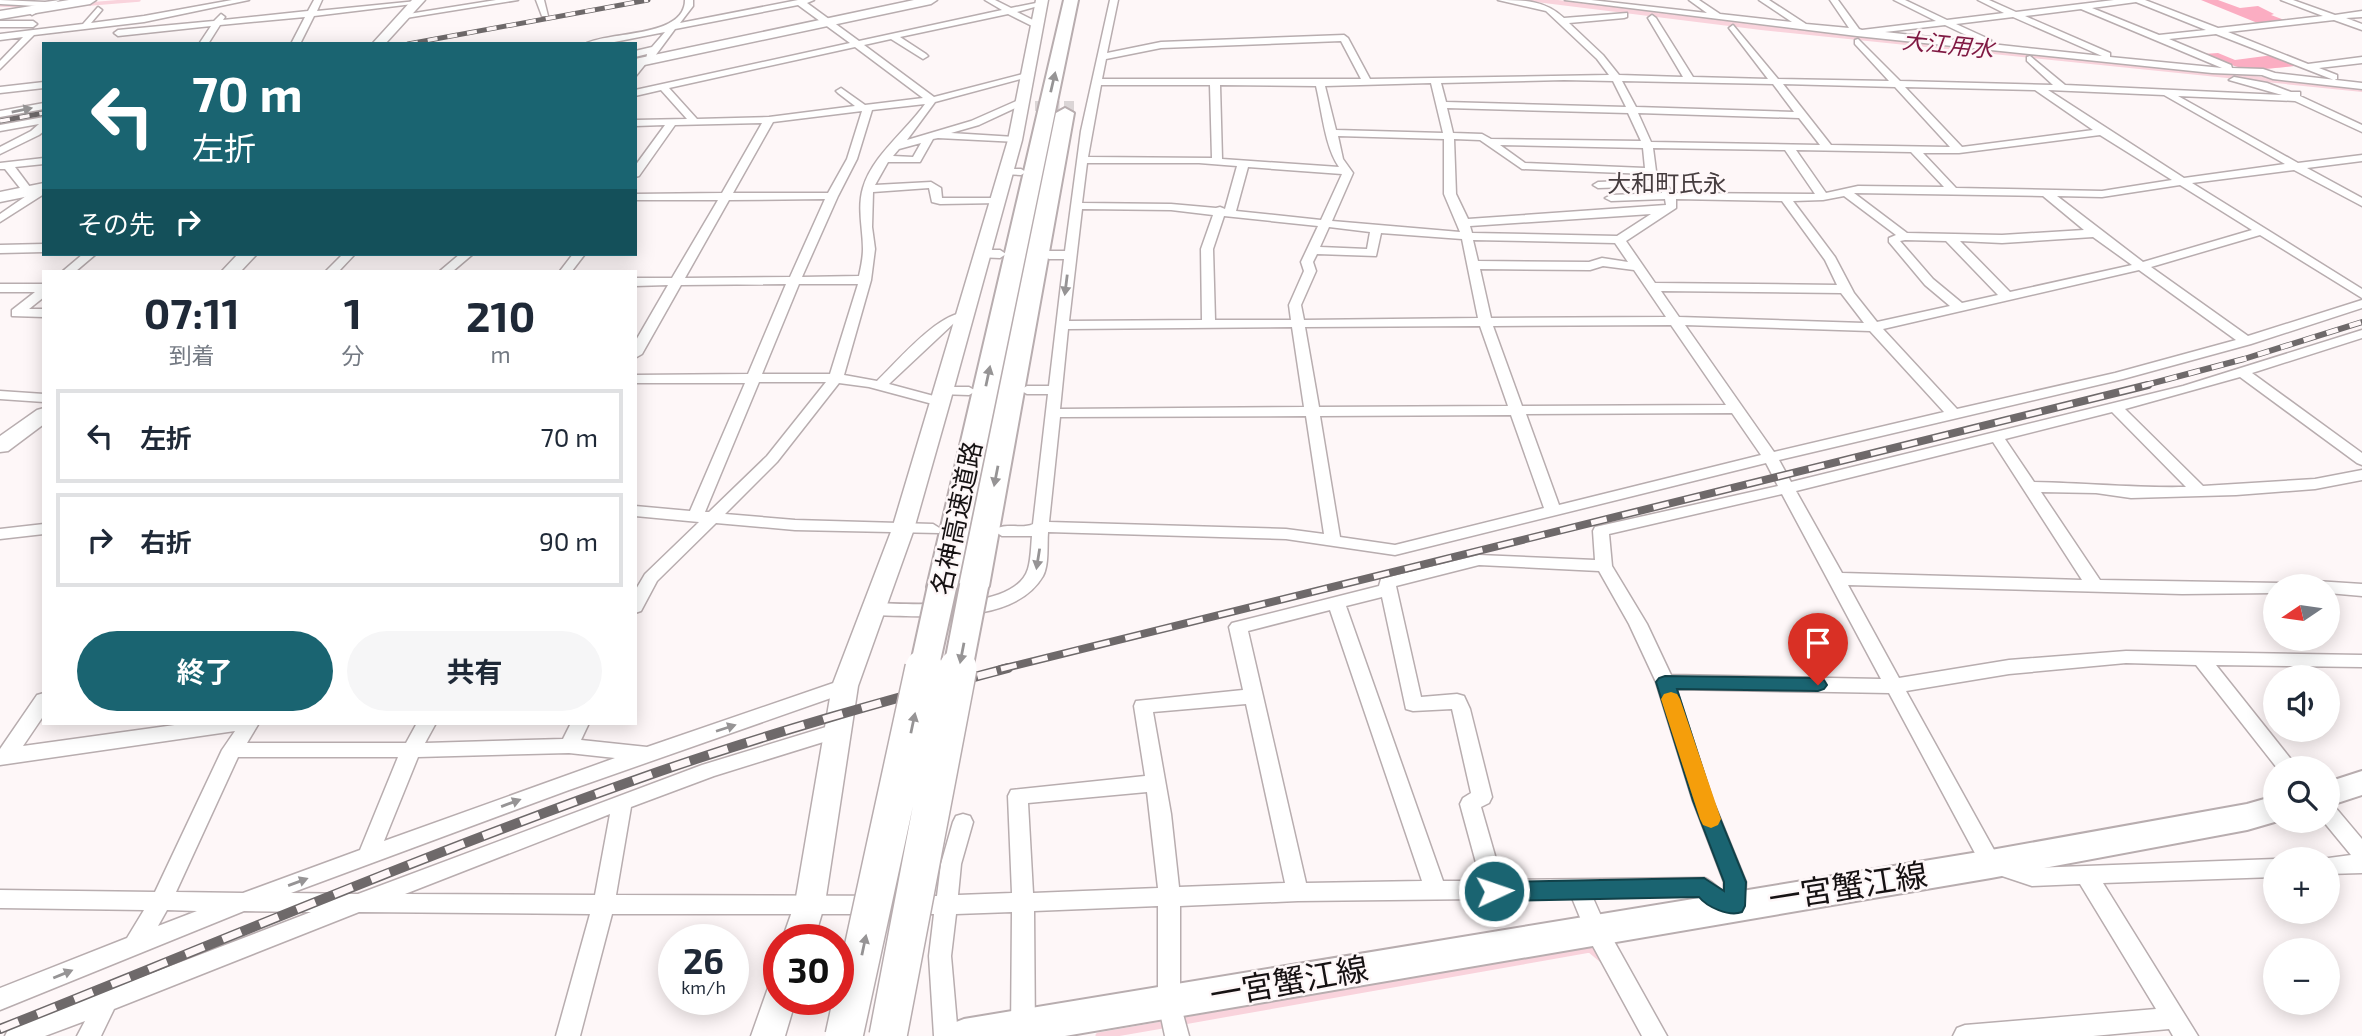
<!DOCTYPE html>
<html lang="ja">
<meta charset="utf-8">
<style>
body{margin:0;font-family:"Exo 2","Noto Sans JP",sans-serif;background:#f6f6f7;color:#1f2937;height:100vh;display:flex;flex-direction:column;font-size:26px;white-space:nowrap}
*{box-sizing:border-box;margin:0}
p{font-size:23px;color:#747a83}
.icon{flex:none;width:38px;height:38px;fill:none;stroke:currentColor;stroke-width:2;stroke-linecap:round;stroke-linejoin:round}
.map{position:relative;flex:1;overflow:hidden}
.side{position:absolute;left:42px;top:270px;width:595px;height:455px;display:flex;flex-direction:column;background:#fff;border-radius:0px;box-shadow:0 4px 18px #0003}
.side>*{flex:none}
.top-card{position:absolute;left:42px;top:42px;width:595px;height:214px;border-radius:0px;box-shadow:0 4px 18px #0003;background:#1a6471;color:#fff;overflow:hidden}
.needle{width:46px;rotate:257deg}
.buttons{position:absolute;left:2263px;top:574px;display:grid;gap:14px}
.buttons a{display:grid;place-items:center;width:77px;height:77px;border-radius:50%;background:#fff;box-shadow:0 4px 18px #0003;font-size:35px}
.speed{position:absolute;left:658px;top:924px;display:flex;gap:14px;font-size:35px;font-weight:700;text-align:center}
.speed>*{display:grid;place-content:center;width:91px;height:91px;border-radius:50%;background:#fff;box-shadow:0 4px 18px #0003;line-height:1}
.speed small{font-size:18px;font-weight:400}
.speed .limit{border:10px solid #d22;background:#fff;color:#111}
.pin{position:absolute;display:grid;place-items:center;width:60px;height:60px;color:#fff;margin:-72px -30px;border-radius:50% 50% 50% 0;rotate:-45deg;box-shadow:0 0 7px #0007}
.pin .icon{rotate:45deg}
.me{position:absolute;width:77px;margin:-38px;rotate:87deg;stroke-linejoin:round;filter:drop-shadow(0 0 5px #0008)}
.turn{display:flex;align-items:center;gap:24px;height:147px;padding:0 35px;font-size:32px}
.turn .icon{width:91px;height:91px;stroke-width:2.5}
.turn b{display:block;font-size:49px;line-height:60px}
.then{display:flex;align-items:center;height:66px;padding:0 35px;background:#0003;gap:14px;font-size:26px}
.eta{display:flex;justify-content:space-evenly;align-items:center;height:119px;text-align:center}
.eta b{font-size:42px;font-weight:700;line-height:49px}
.button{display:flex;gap:14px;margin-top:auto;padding:14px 35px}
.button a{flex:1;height:80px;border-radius:42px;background:#1a6471;color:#fff;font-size:28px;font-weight:700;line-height:80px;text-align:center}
.button a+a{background:#f6f6f7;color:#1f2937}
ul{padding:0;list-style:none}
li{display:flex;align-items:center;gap:21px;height:94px;margin:0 14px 10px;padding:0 21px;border:4px solid #e0e1e3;border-radius:0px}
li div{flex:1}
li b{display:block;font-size:26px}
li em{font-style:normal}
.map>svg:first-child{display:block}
.green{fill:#fbadc2}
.water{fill:#f9d3dc}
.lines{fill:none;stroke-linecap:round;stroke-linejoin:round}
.stream-far1{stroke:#f9d3dc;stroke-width:3.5}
.stream{stroke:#f9d3dc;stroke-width:7}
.street-tunnel{stroke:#dbd5d6;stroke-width:10;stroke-dasharray:10 4.5;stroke-linecap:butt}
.street-casing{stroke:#b8adaf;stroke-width:3}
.secondary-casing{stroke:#b8adaf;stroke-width:3}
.primary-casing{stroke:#b8adaf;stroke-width:4}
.highway-casing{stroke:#b8adaf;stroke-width:4}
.street{fill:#fff;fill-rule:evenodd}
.secondary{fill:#fff;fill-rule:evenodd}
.primary{fill:#fff;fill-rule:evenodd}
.highway{fill:#fff;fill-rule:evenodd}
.rail-far3-casing{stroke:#6e696a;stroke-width:5}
.rail-far2-casing{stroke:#6e696a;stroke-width:6}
.rail-far1-casing{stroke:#6e696a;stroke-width:8}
.rail-casing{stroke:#6e696a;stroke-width:10}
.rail-far3{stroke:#fef7f8;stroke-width:3.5;stroke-dasharray:10;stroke-linecap:butt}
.rail-far2{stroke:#fef7f8;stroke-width:4.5;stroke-dasharray:12;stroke-linecap:butt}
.rail-far1{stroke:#fef7f8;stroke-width:5;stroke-dasharray:16;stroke-linecap:butt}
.rail{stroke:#fef7f8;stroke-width:7;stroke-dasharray:20;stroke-linecap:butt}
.highway-bridge-far1-casing{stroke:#b8adaf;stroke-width:32;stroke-linecap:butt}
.highway-bridge-casing{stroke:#b8adaf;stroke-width:40;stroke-linecap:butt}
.highway-bridge-far1{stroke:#fff;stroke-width:28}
.highway-bridge{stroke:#fff;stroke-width:37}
.oneway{fill:#969495}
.route{fill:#1a6471;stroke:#114149;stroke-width:2}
.slow{fill:#f59e0b}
.labels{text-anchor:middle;stroke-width:5;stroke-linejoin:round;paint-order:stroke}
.far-water-label{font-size:23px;font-style:italic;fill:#7f1842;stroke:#fef7f8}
.far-quarter-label{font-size:24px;fill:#463d3f;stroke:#fef7f8}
.street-label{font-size:26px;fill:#161213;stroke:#fef7f8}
.near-street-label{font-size:32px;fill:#161213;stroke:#fef7f8}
</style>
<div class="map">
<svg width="2362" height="1036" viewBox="0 0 2362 1036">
<rect width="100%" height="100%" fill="#fef7f8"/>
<path class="green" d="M2201,0h17l22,8 18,-2 16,8 -3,1 16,6 -27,3z
M2218,53l17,7 38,-5 22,11c-44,5 -51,6 -92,-12z"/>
<path class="water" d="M1520,0h38l195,24 540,56 69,8v4l-601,-62z"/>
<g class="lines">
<path class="stream-far1" d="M90,4l49,-4
M0,5l39,1"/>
<path class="stream" d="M1178,1022l412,-73 12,10
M1099,1036l69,-12"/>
<path class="street-tunnel" d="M1035,106h40"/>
<g class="street-casing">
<path id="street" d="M0,0l45,2 15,-2 -28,15 -4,-3 9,-6 -37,-2z
M232,0h17l-105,22 -110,13 -34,34v-8l23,-24 -23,3v-6l83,-10 15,-17 4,3 -11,13 53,-7z
M314,0h8l-5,11 100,-10 4,2 -107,13 -14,28h-9l14,-27 -85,8 -12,19h-9l12,-18 -93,10 -4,-3 4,-3 96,-9 7,-7 4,3 -2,3 85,-9z
M496,0h22l-112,18 -4,-3z
M536,0h8l4,16h-6z
M685,0h8v6l-13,17 118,-23h16l-7,3 52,38 143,-31 -17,-10h10l16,8 30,-6 4,2 -28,8 22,11v4l-3,1 -28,-14 -108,23 26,17 2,2 -5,3 -32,-20 -27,6 70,52 93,-24 5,3 -97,26 -28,38 64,-19 50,-22 5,3 -2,2 -45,21 -28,8 64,4 4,1v4l-81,-4 -5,1 -13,23h-32l-13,23 56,-3 10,6 1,10h55l4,1v4l-61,1 -8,-2 -3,-14 -56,4 -1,35 3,22 -4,31 -27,95 33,6c19,-18 64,-72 91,-68v6l-15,5 -64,60 56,15 2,3 -7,4 -71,-19 -30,-4 -62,79 -52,52 70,6 138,4 8,5 -2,4 -144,-3 -79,-7 -59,58 -16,30 -6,2v-22l10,-17 54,-52 -64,-6v-10l55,5 55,-128h-110v-8l113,-1 38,-90 -105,1 -39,69 -7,4v-16l33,-57 -33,1v-8h37l46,-78h-83v-6l87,-1 40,-70 -87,2 -36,51 -4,1v-11l30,-41 -30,1v-6l52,-1 -26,-29 -26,6v-6l215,-47 -52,-38 -123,24 -20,27 -1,6 -3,1 -5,-3 1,-6 -12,3v-6l17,-4 13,-15 -61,12h-19c24,-13 100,-6 100,-44zM855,47l68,51 -58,7 -24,-17 -5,3 2,2 17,13 -86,11 -72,2 -28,-31zM925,104c-19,27 -53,52 -62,84 -6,20 0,41 0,61 0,9 -2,18 -4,27l-57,1 36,-81 19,-37 15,-49zM862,111l-15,48 -19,34h-95l40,-71zM921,143l-8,14 -20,-1 6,-7zM825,199l-35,78 -105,1 44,-78zM799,284h59l-28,90h-68zM759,382h67l-59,74 -58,56h-4z
M1110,0h8l-11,53 54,-11 183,-7 4,3 22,41 239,-4 -12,-16 -51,-48 -48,-11c26,0 46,0 66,18l63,-5v4l-3,1 -55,5 34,32 16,20 64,2 -35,-59 4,-3 4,3 37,59 75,2 -39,-51 4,-3 45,54 111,2 -34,-37v-4l3,-1 42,42 153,4 -26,-24v-4l3,-1 35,29 217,10 -53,-15 5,-3 33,6 24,9h9v4l62,29v7l-67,-31 -117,-5 120,67 64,-8v6l-55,7 55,30v8l-68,-36 -102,13 170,106v9l-102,-63 -109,32 97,69 114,-36v8l-111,36 -128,35 -344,81 12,22 392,-96 179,-56v8l-110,35 110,80v12l-5,-2 -117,-86 -115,32 78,77 112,-7 47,-9v10l-47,9 -79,6 -105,3 -35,-5 -55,-1 59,88 181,3 2,3h-8v7l-93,1 -334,-9 51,93 110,-18 117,-9 236,4v12l-146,-2 82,103h-21l-81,-103 -70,-2 -117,11 -103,17 92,166 34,11 243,-9v18l-172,6 95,153h-25l-4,-7 -76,7h-140l4,-8 8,-3 191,-16 -76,-125 -48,2 -48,-16 -95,-177 -213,-4 37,112 33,81 -1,24 -3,7 -8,2 -32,-13 -3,-6 -106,2 12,27 62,111h-25l-54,-99 -16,-39 -274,3 -118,5v97l9,33h-24l-7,-33v-97l-124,5 1,125h-24l1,-124 -56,2 -5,42 7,80h-24l-5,-80 5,-42h-322l-32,122h-24l34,-122 -231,-2 -245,97 -13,27h-24l8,-15 -40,15h-40l4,-8 302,-116 -67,-1 -244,99v-22l127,-50 17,-28 -144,-2v-18l155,2 67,-142 13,-19 -235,34v-16l37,-54 7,-2v22l-21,31 166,-23h70l-12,20h159l11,-20h19l-11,20 138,-4 8,-16h18l-8,17 66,7 198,-68 6,2 3,5 -3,5 -282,99 -278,103 67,1 344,-129 137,-42 7,2 2,5 -2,5 -132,41 -83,31 -15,88 321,1 4,-32 12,-42 3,-6 7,-2 7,2 3,6 -12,42 -3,31 54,-2 -4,-97 3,-6 134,-14 -11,-70 2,-5 107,-11 -14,-63 3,-4 147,-37 2,-7 98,-24 116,5 -2,-29 2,-4 183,-41 -12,-23 -371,92 -109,-16 -238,-7c-1,13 1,33 -5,44 -25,43 -94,41 -137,40 -12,-1 -26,1 -38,-3l-3,-4 3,-4 6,-2c35,1 141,9 154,-34 3,-10 3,-22 4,-33h-30l-8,-5c10,-10 27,-1 39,-7l15,-130h-21l-7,-4 7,-4h22l15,-127h-15l-6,-4 6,-4h16l16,-120zM1341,41l20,38h-259l4,-20 55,-11zM1564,80l49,1 13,26 -180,-5 -5,-19zM1622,81l151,3 21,28 -158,-5zM1431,83l12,50 -107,-3 -11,-44zM1783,84l112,3 55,60 -119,-2zM1101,85h109l2,73 -124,-1zM1220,85l96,1c6,25 9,61 23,81l-117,-8zM1905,87l130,3 58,40 -131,17zM2048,90l116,5 121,69 -101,14zM1447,108l181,5 13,28 -150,-2 -9,-5 -29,-1zM1638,113l161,5 21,27 -169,-3zM2100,135l72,45 -70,11 -146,-3 -33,-35h36zM1338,136l106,3v55l16,38 -128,-11 21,-48 -10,-14zM1454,139l26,1 42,29 126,5 4,6 -54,2 -5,3 5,3 59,-2 5,7 -51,2 -6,3 6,3 54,-2 1,6 -198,14 -12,-25zM1500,145l143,3 2,20 -120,-5zM1653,148l132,2 30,44 -142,-1 -17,-22zM1796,150l115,2 33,35 -86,-1 -32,7zM1087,163h112l38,3 -12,43 -5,-2 -4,1 -45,-4 -89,-1zM1248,167l94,7 -21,46 -85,-9zM2180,185l72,45 -109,32 -86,-66 45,1zM1854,193l189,3 41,34 -82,5 -95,-2zM1844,196l52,39 -7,3v4l36,43 25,21 -73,16 -23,-29 -19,-36 -42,-56 30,-1zM1676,199l106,2 43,59 12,25 -182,-2 -29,-42 50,-33zM1082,209l89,1 42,5 -12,34 1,71 -133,1zM1651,214l-34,22 -145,-3 -2,-7zM1224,216l94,10 -17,36 3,9 -15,34 2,15h-76l-2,-71zM1329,227l41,5 -3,17 -47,-2zM1381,233l81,6 16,79 -174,2 -3,-15 15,-34 -3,-9 4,-8 59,2zM2093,237l39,28 -122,27 -50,-51 42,2zM1473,240l142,3 13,19 -26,-4 -13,4 -111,-1zM1905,240l41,1 52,54 -36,8 -29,-24 -33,-38zM1603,266l31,4 32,47 -175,1 -11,-49 110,1zM2139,270l97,70 -121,33 -158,36 -74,-80zM1661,291l180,2 23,30 -185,-6zM1671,325l55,80 -204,1 -29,-80zM1685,325l185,6 74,81 -170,40zM1480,326l28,80 -189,1 -14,-80zM1292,327l12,80 -244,2 8,-80zM2112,412l74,75c-51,1 -101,-4 -152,-5l-29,-43zM1732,413l29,42 -202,50 -33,-91zM1511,415l33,93 -149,37 -55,-8 -20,-121zM1306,416l18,118 -38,-5 -237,-7 11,-105zM1993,442l89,138 -240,-7 -46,-82zM1782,494l99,185 -210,-4 -24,-51 -35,-58 -3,-32zM1479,565l120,6 30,53 27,58 37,119 31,81v9c-8,-3 -11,-10 -20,-13l-202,2 -21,-73 8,-4 3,-6 -22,-88 -6,-13 -7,-2 -36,3 -25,-111zM1382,597l24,112 7,2 39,-2 19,84 -8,5 -3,6 21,77h-38l-97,-275zM1330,610l92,271 -116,2 -58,-252zM1246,704l39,179 -106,4 -8,-73 -18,-102zM569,753l46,5 -231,83 34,-84zM238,757h160l-38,93 -117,43 -67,-1zM1147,792l11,96 -125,5 -5,-90zM610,814l-15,81 -190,-1 190,-74zM167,910l30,1 -39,15z
M1565,0h26l116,13 -18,-13h10l21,14 72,8 -33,-22h10l37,24 43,4 -19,-28h8l21,29 3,1 74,-9 -42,-21h11l42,20 57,-7 -26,-13h11l27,12 98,-12h31l73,28 105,-12 -42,-16h12l42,15 27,-4v6l-16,1 16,6v6l-28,-10 -106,12 80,32 54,-7v6l-43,5 18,7v4l-3,1 -118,-46 -47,5 62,26 1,3 31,1 12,4 87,10v6l-89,-10 -11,-4 -50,-2 -355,-37zM2136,2l70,28 -47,5 -67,-27zM2081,9l141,59 -112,-11v-4l-85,-37zM2013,17l89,39 -111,-12v-4l-35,-16zM1945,25l38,18 -98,-11z
M0,21h33l4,3 -4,3h-33z
M639,60l8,2 -12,15v-11z
M44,82v6l-44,5v-6z
M44,103v6l-44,8v-6z
M44,117v14l-5,4 -39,19v-7l31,-16 8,-7 -39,7v-6z
M44,158v6l-29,3 18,24 11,-5v8l-44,28v-8l29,-20 -5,-1 -19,-24h-5v-6z
M1005,169h16l5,3 -5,3 -20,-1v-4z
M44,244v8l-44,1v-8z
M981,250h19l6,4 -6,4 -23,-1 -2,-3z
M83,254h13l-20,17h-13z
M343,254h12l-16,17h-13z
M460,254h13l-20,17h-13z
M573,254h12l-13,17h-12z
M0,284h44v13l-15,12h15v8l-32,-1v-6l23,-18h-35z
M943,387h26l7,4 -7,4 -31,-1 -2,-3z
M0,391l44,3v8l-44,-3z
M44,524v10l-44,5v-10z
M2300,580l62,4v12l-34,-3v-7h-36l2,-4z
M2328,805l7,2 27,32v34l-34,1v-15h-7l30,-4 -28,-34h5z"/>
</g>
<g class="secondary-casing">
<path id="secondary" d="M69,0h27l-6,4 -90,15v-8z
M412,0h13l-40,44h-13z
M914,0h23l-6,4 -296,63v-8z
M1036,0h12l-26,140 -72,262 -36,127 -56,157 -33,217 -11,37h-32l13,-37 37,-217 60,-157 38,-127 78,-262z
M44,183v10l-44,9v-10z
M238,254h19l-16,17h-19z
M44,408v16l-36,27 -8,1v-16l37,-26z
M779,984v15h17l-11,37h-34l17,-48z"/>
</g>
<g class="primary-casing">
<path id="primary" d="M2362,771v24l-34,11v-24z
M2275,796v25h3l-31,9 -256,48 -926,158h-119l5,-12 13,-5 1027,-169 256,-46z"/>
</g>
<g class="highway-casing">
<path id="highway" d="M1064,0h14l-121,587 -4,7 -11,3 -11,-3 -4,-7z
M1065,108l9,5 -85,473 -4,7 -11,3 -11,-3 -4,-7 97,-473z"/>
</g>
<use href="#street" class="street"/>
<use href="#secondary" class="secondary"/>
<use href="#primary" class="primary"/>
<use href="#highway" class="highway"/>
<g class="rail-far3-casing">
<path id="rail-far3" d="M408,44l240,-44
M0,121l44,-8"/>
</g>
<g class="rail-far2-casing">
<path id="rail-far2" d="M2142,386l102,-27 118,-37"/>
</g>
<g class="rail-far1-casing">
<path id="rail-far1" d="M1001,669l1147,-284"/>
</g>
<g class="rail-casing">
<path id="rail" d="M0,1029c217,-86 432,-178 652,-255 117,-41 236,-74 356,-106"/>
</g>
<use href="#rail-far3" class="rail-far3"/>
<use href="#rail-far2" class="rail-far2"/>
<use href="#rail-far1" class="rail-far1"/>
<use href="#rail" class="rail"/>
<g class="highway-bridge-far1-casing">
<path id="highway-bridge-far1" d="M924,669l18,-82
M958,669l16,-83"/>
</g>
<g class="highway-bridge-casing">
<path id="highway-bridge" d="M844,1036l80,-368
M888,1036l70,-368"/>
</g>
<use href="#highway-bridge-far1" class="highway-bridge-far1"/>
<use href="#highway-bridge" class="highway-bridge"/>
</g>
<defs><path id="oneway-solid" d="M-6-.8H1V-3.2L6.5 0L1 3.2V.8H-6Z" transform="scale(1.75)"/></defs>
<g class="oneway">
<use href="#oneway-solid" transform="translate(1053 82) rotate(-77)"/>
<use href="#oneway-solid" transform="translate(22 110) rotate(-11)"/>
<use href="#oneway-solid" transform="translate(1066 285) rotate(97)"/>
<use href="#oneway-solid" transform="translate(988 376) rotate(-78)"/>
<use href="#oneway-solid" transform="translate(996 476) rotate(101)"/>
<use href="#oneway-solid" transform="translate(1038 559) rotate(99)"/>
<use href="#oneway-solid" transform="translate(962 653) rotate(101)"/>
<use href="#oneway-solid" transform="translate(913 723) rotate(-78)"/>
<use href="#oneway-solid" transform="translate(726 728) rotate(-18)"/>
<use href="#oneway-solid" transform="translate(511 803) rotate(-20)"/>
<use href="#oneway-solid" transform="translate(298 882) rotate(-20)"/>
<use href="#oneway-solid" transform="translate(864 945) rotate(-78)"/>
<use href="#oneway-solid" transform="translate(63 974) rotate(-22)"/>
</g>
<path class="route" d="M1665,676l153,2 6,2 3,5 -3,4 -6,2 -141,-2 36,112 33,81 -1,24 -3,6c-13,5 -35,-5 -43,-15l-205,4 -8,-3 -3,-7 3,-6 8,-3 210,-4 20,13v-9l-31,-81 -37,-119 3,-4z"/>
<path class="slow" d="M1671,692l6,2 3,5 41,120 -3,6 -7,3 -8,-3 -3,-6 -39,-120 3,-5z"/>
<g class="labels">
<g class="far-water-label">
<text transform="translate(1948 45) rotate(6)" y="8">大江用水</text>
</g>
<g class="far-quarter-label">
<text x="1667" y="192">大和町氏永</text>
</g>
<g class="street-label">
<text transform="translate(957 518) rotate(-78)" y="9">名神高速道路</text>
</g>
<g class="near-street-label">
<text transform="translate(1848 887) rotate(-9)" y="11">一宮蟹江線</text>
<text transform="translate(1289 982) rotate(-10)" y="11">一宮蟹江線</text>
</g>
</g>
</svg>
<div class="buttons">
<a><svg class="needle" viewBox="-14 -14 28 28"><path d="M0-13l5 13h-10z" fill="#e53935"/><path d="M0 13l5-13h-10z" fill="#747a83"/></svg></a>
<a><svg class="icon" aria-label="sound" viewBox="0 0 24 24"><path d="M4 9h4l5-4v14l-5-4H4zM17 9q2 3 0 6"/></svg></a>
<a><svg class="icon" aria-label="search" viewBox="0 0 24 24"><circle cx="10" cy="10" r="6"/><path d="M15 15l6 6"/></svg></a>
<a>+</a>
<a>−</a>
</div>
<div class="speed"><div>26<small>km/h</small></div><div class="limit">30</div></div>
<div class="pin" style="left:1818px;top:685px;background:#d93025"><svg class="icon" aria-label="arrive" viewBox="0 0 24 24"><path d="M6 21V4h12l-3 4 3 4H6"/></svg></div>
<svg class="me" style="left:1494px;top:891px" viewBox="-20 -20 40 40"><circle r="17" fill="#1a6471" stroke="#fff" stroke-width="3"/><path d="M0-11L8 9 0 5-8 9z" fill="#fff"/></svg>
<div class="top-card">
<div class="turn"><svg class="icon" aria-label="left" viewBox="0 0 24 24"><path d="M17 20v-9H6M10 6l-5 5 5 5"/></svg><div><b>70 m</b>左折</div></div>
<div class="then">その先<svg class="icon" aria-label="right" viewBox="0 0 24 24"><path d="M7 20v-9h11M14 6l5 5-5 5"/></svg></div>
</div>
<section class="side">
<div class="eta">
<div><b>07:11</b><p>到着</p></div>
<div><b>1</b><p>分</p></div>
<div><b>210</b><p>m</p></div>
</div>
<ul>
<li><svg class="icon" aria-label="left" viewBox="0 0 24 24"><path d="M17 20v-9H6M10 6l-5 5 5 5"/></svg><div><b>左折</b></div><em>70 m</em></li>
<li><svg class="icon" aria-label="right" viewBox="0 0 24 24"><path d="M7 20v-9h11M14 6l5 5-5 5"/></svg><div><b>右折</b></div><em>90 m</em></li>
</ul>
<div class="button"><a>終了</a><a>共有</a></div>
</section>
</div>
